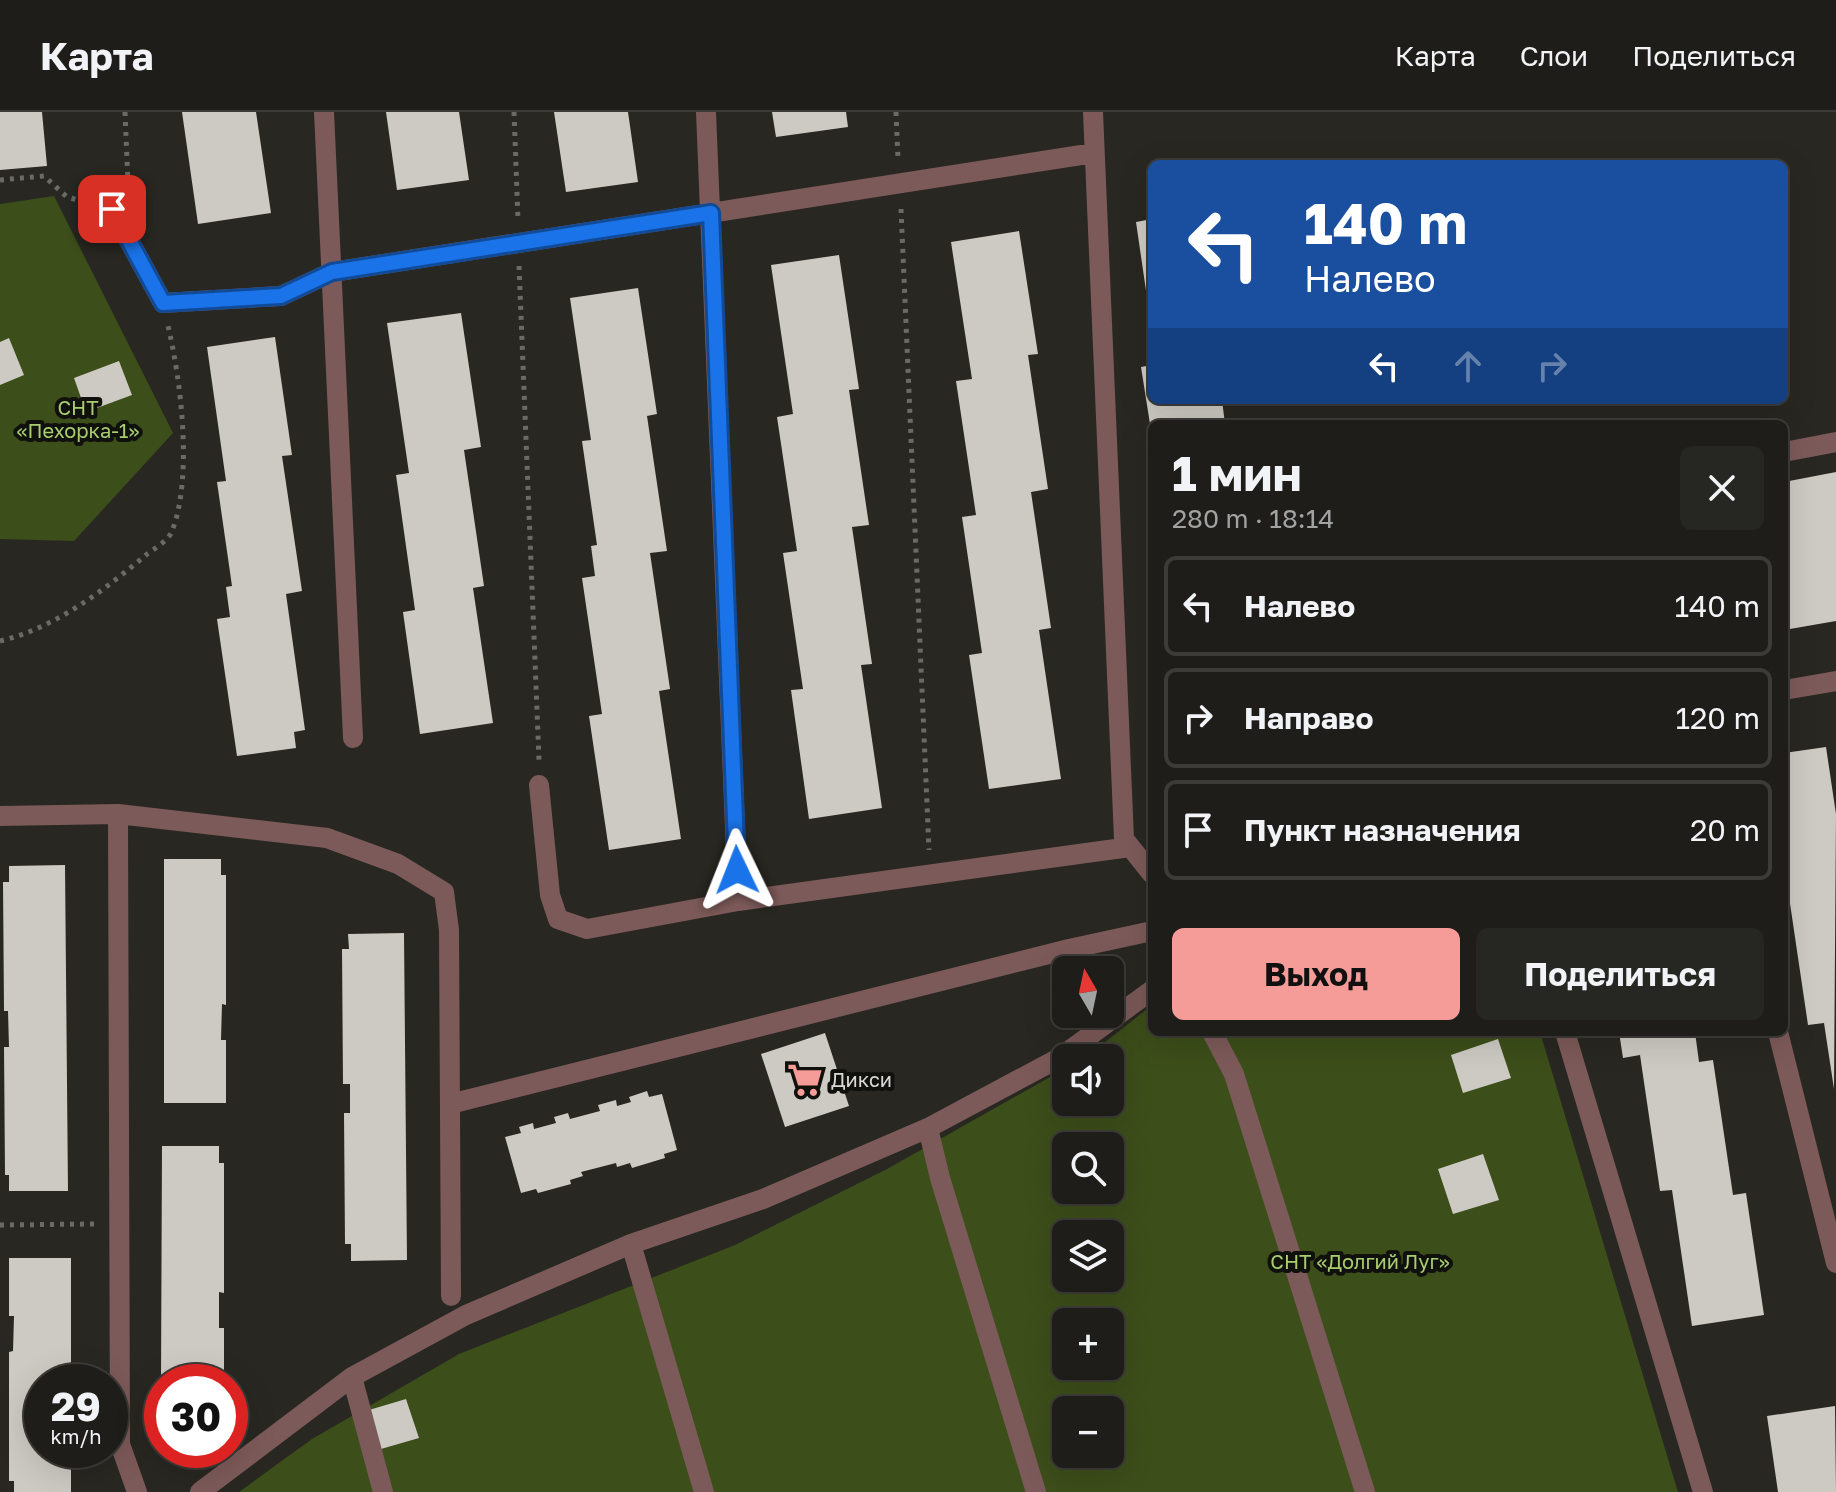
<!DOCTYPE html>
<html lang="ru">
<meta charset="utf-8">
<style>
body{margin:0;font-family:"Golos Text",sans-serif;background:#262622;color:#f1f3f6;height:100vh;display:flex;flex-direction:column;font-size:30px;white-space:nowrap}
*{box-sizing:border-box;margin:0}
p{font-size:26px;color:#a1a2a2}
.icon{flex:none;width:44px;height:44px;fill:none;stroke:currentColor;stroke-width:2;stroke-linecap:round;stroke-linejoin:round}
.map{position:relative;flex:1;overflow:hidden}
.details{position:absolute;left:1148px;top:308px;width:640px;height:616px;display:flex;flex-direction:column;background:#1e1d19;border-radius:12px;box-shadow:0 8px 32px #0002,0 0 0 2px #3c3b38}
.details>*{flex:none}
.top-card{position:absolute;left:1148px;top:48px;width:640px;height:244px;border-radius:12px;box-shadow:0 8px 32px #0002,0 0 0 2px #3c3b38;background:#1a4fa0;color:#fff;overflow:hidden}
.needle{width:52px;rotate:351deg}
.tools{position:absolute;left:1052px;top:844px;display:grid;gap:16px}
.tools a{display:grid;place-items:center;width:72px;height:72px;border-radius:12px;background:#1e1d19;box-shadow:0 8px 32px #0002,0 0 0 2px #3c3b38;font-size:40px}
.speed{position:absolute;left:24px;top:1252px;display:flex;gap:16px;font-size:40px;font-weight:700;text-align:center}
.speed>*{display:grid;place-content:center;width:104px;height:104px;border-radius:50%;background:#1e1d19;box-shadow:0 8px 32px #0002,0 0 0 2px #3c3b38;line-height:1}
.speed small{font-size:20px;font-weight:400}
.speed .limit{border:12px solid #d22;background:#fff;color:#111}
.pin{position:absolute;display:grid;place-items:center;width:68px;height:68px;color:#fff;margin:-34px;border-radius:16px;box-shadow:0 4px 12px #0006}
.me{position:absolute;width:88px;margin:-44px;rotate:358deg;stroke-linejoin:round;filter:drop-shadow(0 0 6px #0008)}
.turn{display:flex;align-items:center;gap:28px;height:168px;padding:0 24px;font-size:36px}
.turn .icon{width:104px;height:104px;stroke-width:2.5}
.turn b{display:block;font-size:56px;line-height:68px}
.lanes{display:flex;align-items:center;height:76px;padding:0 24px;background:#0003;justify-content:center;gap:40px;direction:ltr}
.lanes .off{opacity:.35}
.round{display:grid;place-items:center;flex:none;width:84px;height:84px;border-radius:12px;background:#262622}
.overview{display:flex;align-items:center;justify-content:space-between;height:136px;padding:0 24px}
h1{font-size:48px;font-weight:700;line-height:60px}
.button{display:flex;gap:16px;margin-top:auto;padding:16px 24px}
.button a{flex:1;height:92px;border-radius:12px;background:#f59b98;color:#111;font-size:32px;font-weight:700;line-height:92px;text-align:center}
.button a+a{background:#262622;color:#f1f3f6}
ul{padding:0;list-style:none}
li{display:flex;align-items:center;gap:24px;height:100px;margin:0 16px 12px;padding:0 8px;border:4px solid #3c3b38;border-radius:12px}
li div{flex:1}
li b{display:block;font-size:30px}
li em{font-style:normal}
header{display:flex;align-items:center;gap:48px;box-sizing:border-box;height:112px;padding:0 40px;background:#1e1d19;border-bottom:2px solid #3c3b38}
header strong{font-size:38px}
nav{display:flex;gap:44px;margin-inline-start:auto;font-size:28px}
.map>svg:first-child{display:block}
.green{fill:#3c4e1a;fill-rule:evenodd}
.building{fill:#cccac2}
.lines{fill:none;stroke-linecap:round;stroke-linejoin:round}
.path{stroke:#6b6a65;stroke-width:5;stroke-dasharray:4 6;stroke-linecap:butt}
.minor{stroke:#7c5a59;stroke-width:20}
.route-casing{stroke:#114b97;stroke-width:20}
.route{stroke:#1a73e8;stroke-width:14}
.labels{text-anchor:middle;stroke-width:8;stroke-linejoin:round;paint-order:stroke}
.park-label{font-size:20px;fill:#a9cd6e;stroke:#10100d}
.poi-label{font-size:20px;fill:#dad9d5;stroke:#10100d;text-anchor:start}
</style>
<header>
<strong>Карта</strong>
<nav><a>Карта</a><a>Слои</a><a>Поделиться</a></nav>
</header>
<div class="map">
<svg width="1836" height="1380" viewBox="0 0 1836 1380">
<rect width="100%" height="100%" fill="#282721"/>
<path class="green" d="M54,84l119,237 -99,108 -74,-2v-335z
M1152,893v27h388l138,460h-1439l73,-53 147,-85 276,-109 152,-76 179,-101v34h44v-44h-25zM1066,1034h44v44h-44zM1066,1122h44v44h-44zM1066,1210h44v44h-44zM1066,1298h44v44h-44z"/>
<path class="building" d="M0,0h42l5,54 -47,4z
M182,0h74l15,101 -73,11z
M386,0h73l10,68 -72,10z
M554,0h74l10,70 -72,10z
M772,0h74l2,15 -72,10z
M1152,107v99h-2l-14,-96z
M1019,119l19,123 -10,1 20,134 -17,3 20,136 -12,2 22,149 -72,10 -20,-134 13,-2 -20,-136 14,-2 -20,-134 16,-2 -21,-137z
M839,143l20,134 -10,1 20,135 -17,2 20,137 -11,1 21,143 -73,11 -18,-129 12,-1 -20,-136 14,-2 -20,-134 16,-3 -22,-149z
M638,176l19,126 -10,2 20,135 -17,2 20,136 -11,2 22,148 -72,11 -20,-134 13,-2 -20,-136 13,-2 -4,-30 6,-1 -15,-104 9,-1 -21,-142z
M461,201l20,134 -17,3 20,136 -11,2 20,135 -73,11 -17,-122 12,-2 -19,-135 13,-2 -22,-150z
M275,225l17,118 -10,1 20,135 -16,3 19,136 -11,2 2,16 -59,8 -20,-137 13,-2 -4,-30 6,-1 -15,-104 9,-1 -19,-134z
M9,226l15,37 -24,10v-43z
M119,249l13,34 -46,17 -12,-34z
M1152,253v35h70l3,24h-75l-9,-57z
M1836,360v149l-52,9v-148z
M1826,635l10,67 -2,275 -10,-66 -16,2 -20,-135 -4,1v-138z
M164,747h57v16h5v130l-4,-1 -1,36h5v63h-62z
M65,753l3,326h-59v-16h-4l-1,-128h5l-1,-36h-4l-1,-129h6v-16z
M404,821l3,327 -56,1v-17h-6l-1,-131h6v-29h-7l-1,-135h7l-1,-15z
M1619,920h76l4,30 14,-2 20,135 13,-2 18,122 -72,11 -20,-136 -12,1 -20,-136 -17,3z
M825,921l24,73 -64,21 -24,-73z
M1498,927l13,39 -48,15 -12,-38z
M647,979l2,6 13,-3 15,56 -13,4 1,4 -33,10 -2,-5 -13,4 -1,-4 -35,9 2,4 -13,4 1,4 -33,9 -2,-4 -15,4 -16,-56 16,-4 -2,-6 14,-4 1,6 22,-6 -2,-6 14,-4 2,6 30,-8 -2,-6 18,-5 1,6 14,-4 -2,-5z
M162,1034h57v17h5v130l-5,-1v36h5v54h-63z
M1483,1042l16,46 -46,14 -15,-45z
M9,1146h62v124h-29v68h29v42h-57v-11h-5v-129l4,-1 1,-35h-5z
M406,1287l13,39 -38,11 -12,-39z
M1835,1294l1,86h-58l-11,-76z"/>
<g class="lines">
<path class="path" d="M125,0l3,71
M514,0l4,108
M896,0l2,47
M0,68l44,-4 23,21 11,3
M901,97l28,641
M519,154l20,494
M0,529c55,-13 103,-50 146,-86 8,-6 23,-15 26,-24 21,-53 9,-151 -4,-205
M0,1113l95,-1"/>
<path class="minor" d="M324,0l29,626
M706,0l32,789 392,-54
M1093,0l31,727 28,35
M102,79l61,112 118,-7 51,-24 762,-119
M1784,340l52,-10
M1784,578l52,-9
M539,673l11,110 8,24 29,10 151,-28
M118,702l2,630 17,48
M0,704l118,-2 209,24 71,26 46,28 5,38 2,366
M1212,920l22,42 131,418
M1565,920l138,460
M1778,920l58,231
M450,992l619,-155 83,-18
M928,1016l12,50 96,314
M631,1132l73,248
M352,1265l31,115
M200,1380l152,-115 114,-62 165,-71 132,-45 165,-71 131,-70 93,-68"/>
</g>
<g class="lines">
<g class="route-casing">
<path id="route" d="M112,97l51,94 118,-7 51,-24 379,-59 26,657"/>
</g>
<use href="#route" class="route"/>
</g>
<defs>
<g id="supermarket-bare" transform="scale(2.76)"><path d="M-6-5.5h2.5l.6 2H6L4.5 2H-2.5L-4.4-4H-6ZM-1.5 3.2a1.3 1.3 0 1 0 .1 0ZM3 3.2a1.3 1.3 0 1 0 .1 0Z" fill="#f59b98" stroke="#10100d" stroke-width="2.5" paint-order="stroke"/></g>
</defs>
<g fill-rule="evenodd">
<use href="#supermarket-bare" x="805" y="968"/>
</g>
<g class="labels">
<g class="park-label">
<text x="78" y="303">СНТ<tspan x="78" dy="23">«Пехорка-1»</tspan></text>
<text x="1360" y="1157">СНТ «Долгий Луг»</text>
</g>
<g class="poi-label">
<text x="831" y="975">Дикси</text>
</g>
</g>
</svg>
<div class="tools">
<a><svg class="needle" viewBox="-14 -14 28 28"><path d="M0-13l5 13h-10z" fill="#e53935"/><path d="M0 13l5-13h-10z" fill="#a1a2a2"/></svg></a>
<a><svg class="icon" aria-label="sound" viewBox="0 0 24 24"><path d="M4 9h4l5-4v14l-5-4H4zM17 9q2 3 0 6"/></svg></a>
<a><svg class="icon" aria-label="search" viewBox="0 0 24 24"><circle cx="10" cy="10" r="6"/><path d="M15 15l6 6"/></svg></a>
<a><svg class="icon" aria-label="layers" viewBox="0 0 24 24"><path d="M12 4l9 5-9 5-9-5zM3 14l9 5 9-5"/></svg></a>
<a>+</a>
<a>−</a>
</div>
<div class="speed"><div>29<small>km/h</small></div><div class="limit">30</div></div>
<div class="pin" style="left:112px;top:97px;background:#d93025"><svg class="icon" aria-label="arrive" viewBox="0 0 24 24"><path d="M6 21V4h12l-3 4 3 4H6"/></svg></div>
<svg class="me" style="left:737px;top:758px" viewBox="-20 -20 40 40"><path d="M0-17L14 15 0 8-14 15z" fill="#1a73e8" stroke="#fff" stroke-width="4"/></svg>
<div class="top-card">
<div class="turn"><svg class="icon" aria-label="left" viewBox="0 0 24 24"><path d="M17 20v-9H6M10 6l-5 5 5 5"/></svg><div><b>140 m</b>Налево</div></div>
<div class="lanes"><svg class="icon" aria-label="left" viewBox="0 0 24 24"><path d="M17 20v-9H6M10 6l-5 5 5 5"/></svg><svg class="icon off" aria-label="ahead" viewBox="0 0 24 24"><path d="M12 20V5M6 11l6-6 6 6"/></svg><svg class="icon off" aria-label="right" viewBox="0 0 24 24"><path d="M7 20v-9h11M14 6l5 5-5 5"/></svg></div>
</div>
<section class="details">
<div class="overview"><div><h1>1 мин</h1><p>280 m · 18:14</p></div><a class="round"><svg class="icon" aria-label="close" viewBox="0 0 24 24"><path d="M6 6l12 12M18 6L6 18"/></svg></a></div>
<ul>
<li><svg class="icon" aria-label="left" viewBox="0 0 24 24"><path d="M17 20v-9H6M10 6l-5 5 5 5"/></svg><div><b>Налево</b></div><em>140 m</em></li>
<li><svg class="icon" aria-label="right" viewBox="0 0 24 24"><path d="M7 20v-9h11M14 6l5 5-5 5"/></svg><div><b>Направо</b></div><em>120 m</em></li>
<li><svg class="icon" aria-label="arrive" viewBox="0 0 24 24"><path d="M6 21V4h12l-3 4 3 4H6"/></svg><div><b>Пункт назначения</b></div><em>20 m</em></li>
</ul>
<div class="button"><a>Выход</a><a>Поделиться</a></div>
</section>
</div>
